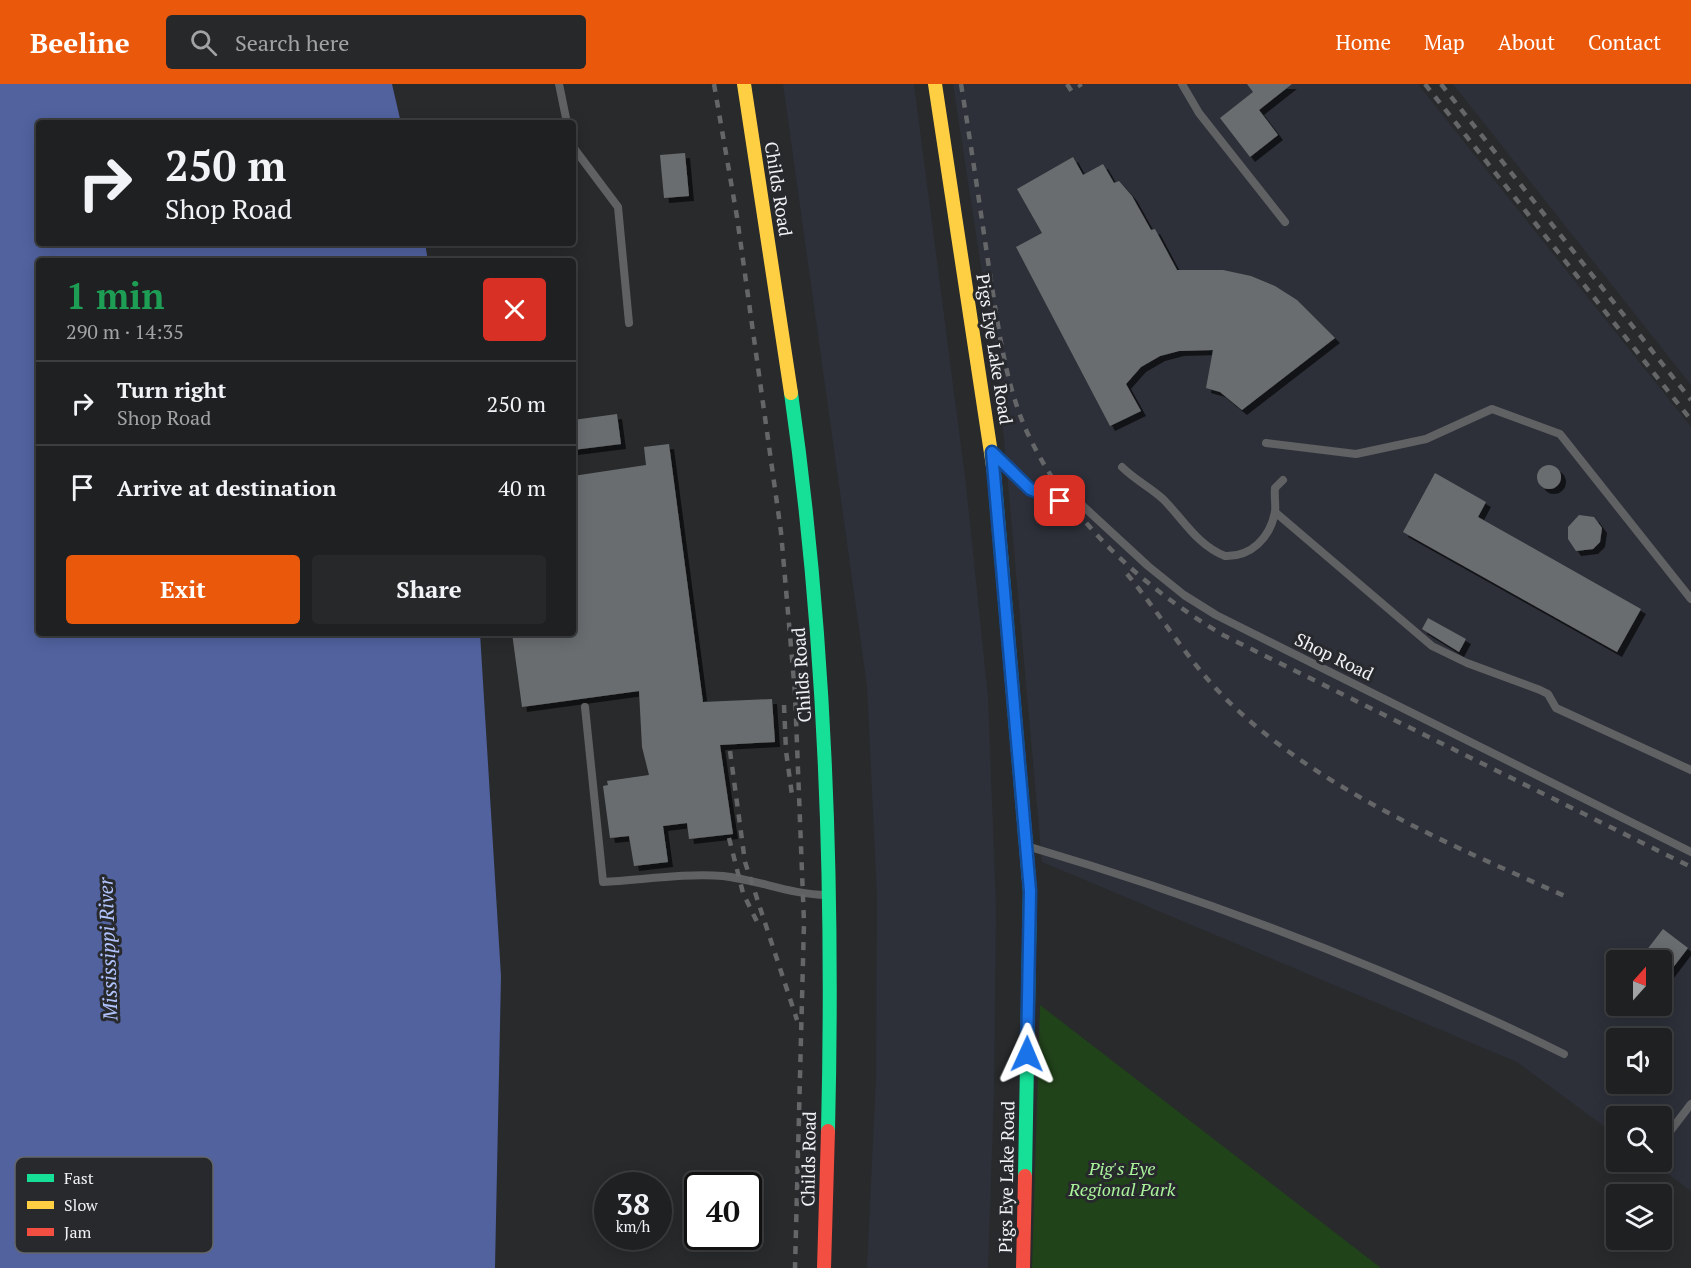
<!DOCTYPE html>
<meta charset="utf-8">
<style>
body{margin:0;font-family:"PT Serif",serif;background:#26282a;color:#f1f3f6;height:100vh;display:flex;flex-direction:column;font-size:22px;white-space:nowrap}
*{box-sizing:border-box;margin:0}
p{font-size:20px;color:#a1a3a5}
.icon{flex:none;width:33px;height:33px;fill:none;stroke:currentColor;stroke-width:2;stroke-linecap:round;stroke-linejoin:round}
.map{position:relative;flex:1;overflow:hidden}
.drawer{position:absolute;left:36px;top:174px;width:540px;height:378px;display:flex;flex-direction:column;background:#1e2021;border-radius:6px;box-shadow:0 3px 15px #0003,0 0 0 2px #3c3e3f}
.drawer>*{flex:none}
.banner{position:absolute;left:36px;top:36px;width:540px;height:126px;border-radius:6px;box-shadow:0 3px 15px #0003,0 0 0 2px #3c3e3f;background:#1e2021;color:#f1f3f6;overflow:hidden}
.needle{width:39px;rotate:21deg}
.buttons{position:absolute;left:1606px;top:866px;display:grid;gap:12px}
.buttons a{display:grid;place-items:center;width:66px;height:66px;border-radius:6px;background:#1e2021;box-shadow:0 3px 15px #0003,0 0 0 2px #3c3e3f;font-size:30px}
.speed{position:absolute;left:594px;top:1088px;display:flex;gap:12px;font-size:30px;font-weight:700;text-align:center}
.speed>*{display:grid;place-content:center;width:78px;height:78px;border-radius:50%;background:#1e2021;box-shadow:0 3px 15px #0003,0 0 0 2px #3c3e3f;line-height:1}
.speed small{font-size:15px;font-weight:400}
.speed .limit{border:3px solid #111;border-radius:9px;background:#fff;color:#111}
.pin{position:absolute;display:grid;place-items:center;width:51px;height:51px;color:#fff;margin:-26px;border-radius:12px;box-shadow:0 3px 9px #0006}
.me{position:absolute;width:66px;margin:-33px;rotate:1deg;stroke-linejoin:round;filter:drop-shadow(0 0 4px #0008)}
.turn{display:flex;align-items:center;gap:21px;height:126px;padding:0 30px;font-size:27px}
.turn .icon{width:78px;height:78px;stroke-width:2.5}
.turn b{display:block;font-size:42px;line-height:51px}
.round{display:grid;place-items:center;flex:none;width:63px;height:63px;border-radius:6px;background:#26282a}
.overview{display:flex;align-items:center;justify-content:space-between;height:102px;padding:0 30px}
h1{font-size:36px;font-weight:700;line-height:45px;color:#1e9e55}
.cta{display:flex;gap:12px;margin-top:auto;padding:12px 30px}
.cta a{flex:1;height:69px;border-radius:6px;background:#ea580c;color:#fff;font-size:24px;font-weight:700;line-height:69px;text-align:center}
.cta a+a{background:#26282a;color:#f1f3f6}
ul{padding:0;list-style:none}
li{display:flex;align-items:center;gap:18px;height:84px;padding:0 30px;border-top:2px solid #3c3e3f}
li div{flex:1}
li b{display:block;font-size:22px}
li em{font-style:normal}
header{display:flex;align-items:center;gap:36px;box-sizing:border-box;height:84px;padding:0 30px;background:#ea580c;color:#fff}
header strong{font-size:28px}
nav{display:flex;gap:33px;margin-inline-start:auto;font-size:21px}
.search{width:420px;height:54px;background:#26282a;display:flex;align-items:center;gap:15px;box-sizing:border-box;padding:0 21px;border-radius:6px;color:#a1a3a5;font-size:22px}
.map>svg:first-child{display:block}
.built{fill:#2d3039;fill-rule:evenodd}
.green{fill:#21431a}
.water{fill:#51629f}
.building{fill:#6b6d6f;filter:url(#shadow)}
.lines{fill:none;stroke-linecap:round;stroke-linejoin:round}
.lane{stroke:#606163;stroke-width:8}
.fast{stroke:#16e098;stroke-width:14}
.slow{stroke:#ffcf43;stroke-width:14}
.jam{stroke:#f24e42;stroke-width:14}
.rail{stroke:#646668;stroke-width:4.5;stroke-dasharray:8 8;stroke-linecap:butt}
.route-casing{stroke:#114b97;stroke-width:15}
.route{stroke:#1a73e8;stroke-width:10}
.labels{text-anchor:middle;stroke-width:6;stroke-linejoin:round;paint-order:stroke}
.street-label{font-size:18px;fill:#f0f1f4;stroke:#27292d}
.park-label{font-size:18px;font-style:italic;fill:#aaf39b;stroke:#27292d}
.water-label{font-size:20px;font-style:italic;fill:#b2c4fd;stroke:#27292d}
.key{fill:#27292d;stroke:#636569;stroke-width:1.5}
.key-label{font-size:16px;fill:#f0f1f4}
</style>
<header>
<strong>Beeline</strong>
<div class="search"><svg class="icon" aria-label="search" viewBox="0 0 24 24"><circle cx="10" cy="10" r="6"/><path d="M15 15l6 6"/></svg>Search here</div>
<nav><a>Home</a><a>Map</a><a>About</a><a>Contact</a></nav>
</header>
<div class="map">
<svg width="1691" height="1184" viewBox="0 0 1691 1184">
<defs>
<filter id="shadow"><feDropShadow dx="5" dy="5" stdDeviation="0" flood-color="#0009"/></filter>
</defs>
<rect width="100%" height="100%" fill="#282a2c"/>
<path class="built" d="M783,0h131l52,401 22,212 8,209 -2,186 -6,176h-121l9,-189 1,-183 -10,-210z
M953,0h465l273,343v764l-41,-30h12v-45h-45v20l-100,-74 -475,-200 -43,-478zM1617,876h45v45h-45zM1617,954h45v45h-45z
M1453,0h238v301z"/>
<path class="green" d="M1040,921l341,263h-349z"/>
<path class="water" d="M0,0h392l9,39h-362v120h386l3,18h-389v372h441l21,343 -6,292h-495z"/>
<path class="building" d="M1247,0h45l-33,26 19,25 -28,22 -30,-39 33,-26z
M685,69l4,43 -25,2 -4,-43z
M1073,73l10,18 20,-11 11,19 5,-2 13,15 19,34 4,-1 22,41h46l28,6 24,10 22,14 38,38 -93,72 -22,-18 -14,-4 7,-38 -34,1 -19,5 -19,11 -15,17 15,27 -31,15 -94,-179 26,-14 -25,-44z
M617,330l4,30 -48,6v-30z
M669,360l34,258 69,-3 3,43 -55,3 13,89 -44,5 -2,-16 -24,3 5,36 -34,4 -5,-30 -19,2 -7,-52 5,-1 -1,-4 42,-6 -7,-28 -3,-56 -117,16 -10,-74h61v-157l73,-11 -2,-18z
M1537 393a12 12 0 1 1 24 0a12 12 0 1 1-24 0Z
M1435,389l51,29 -8,15 163,92 -24,43 -214,-120z
M1579,431l15,2 8,11 -2,14 -7,7 -17,2 -8,-12v-12z
M1428,534l38,21 -7,13 -37,-23z
M1663,845l25,19 -26,34v-22h-23z"/>
<g class="lines">
<path class="lane" d="M559,0l8,39
M1182,0l17,29 86,109
M573,63l45,60 11,116
M1266,359l90,11 70,-15 66,-30 68,25 131,165
M999,376l31,29 18,9 35,8 65,60 36,29 32,20 475,237
M1122,383c13,13 28,20 41,32 20,20 34,46 62,57 26,1 45,-18 50,-44 1,-7 -1,-16 0,-24l8,-8
M1275,428l157,134 35,17 73,27 8,4 8,14 135,62
M585,623l18,175c39,-2 81,-9 120,-6 36,4 68,19 104,19
M1030,763c183,54 363,123 534,207
M1668,1050l23,-30"/>
<path class="fast" d="M791,309c35,244 43,491 37,738
M994,389l36,419 -5,284"/>
<path class="slow" d="M744,0l47,309
M935,0l59,389"/>
<path class="jam" d="M824,1184l4,-137
M1023,1184l2,-92"/>
<path class="rail" d="M714,0l23,133 44,315 14,161 9,230 -9,345
M961,0c10,61 19,123 28,184 9,55 15,113 38,164 41,88 114,154 196,203l468,232
M1067,0l5,8
M1079,0l2,3
M1425,0l266,336
M1441,0l250,316
M1127,490c34,41 61,87 99,125 91,90 225,146 341,198
M784,621l2,46 6,44
M730,667l15,111 52,158
M729,754l14,55 17,35"/>
</g>
<g class="lines">
<g class="route-casing">
<path id="route" d="M1027,970l3,-163 -38,-439 38,37 30,12"/>
</g>
<use href="#route" class="route"/>
</g>
<g class="labels">
<g class="street-label">
<text transform="translate(778 105) rotate(81)" y="6">Childs Road</text>
<text transform="translate(994 265) rotate(81)" y="6">Pigs Eye Lake Road</text>
<text transform="translate(1334 573) rotate(26)" y="6">Shop Road</text>
<text transform="translate(802 591) rotate(-94)" y="6">Childs Road</text>
<text transform="translate(809 1075) rotate(-89)" y="6">Childs Road</text>
<text transform="translate(1007 1093) rotate(-89)" y="6">Pigs Eye Lake Road</text>
</g>
<g class="park-label">
<text x="1122" y="1091">Pig's Eye<tspan x="1122" dy="21">Regional Park</tspan></text>
</g>
<g class="water-label">
<text transform="translate(108 865) rotate(-92)" y="7">Mississippi River</text>
</g>
</g>
<rect x="15" y="1073" width="198" height="96" rx="9" class="key"/>
<rect x="27" y="1090" width="27" height="8" fill="#16e098"/>
<rect x="27" y="1117" width="27" height="8" fill="#ffcf43"/>
<rect x="27" y="1144" width="27" height="8" fill="#f24e42"/>
<g class="key-label">
<text x="64" y="1100">Fast</text>
<text x="64" y="1127">Slow</text>
<text x="64" y="1154">Jam</text>
</g>
</svg>
<div class="buttons">
<a><svg class="needle" viewBox="-14 -14 28 28"><path d="M0-13l5 13h-10z" fill="#e53935"/><path d="M0 13l5-13h-10z" fill="#a1a3a5"/></svg></a>
<a><svg class="icon" aria-label="sound" viewBox="0 0 24 24"><path d="M4 9h4l5-4v14l-5-4H4zM17 9q2 3 0 6"/></svg></a>
<a><svg class="icon" aria-label="search" viewBox="0 0 24 24"><circle cx="10" cy="10" r="6"/><path d="M15 15l6 6"/></svg></a>
<a><svg class="icon" aria-label="layers" viewBox="0 0 24 24"><path d="M12 4l9 5-9 5-9-5zM3 14l9 5 9-5"/></svg></a>
</div>
<div class="speed"><div>38<small>km/h</small></div><div class="limit">40</div></div>
<div class="pin" style="left:1060px;top:417px;background:#d93025"><svg class="icon" aria-label="arrive" viewBox="0 0 24 24"><path d="M6 21V4h12l-3 4 3 4H6"/></svg></div>
<svg class="me" style="left:1027px;top:970px" viewBox="-20 -20 40 40"><path d="M0-17L14 15 0 8-14 15z" fill="#1a73e8" stroke="#fff" stroke-width="4"/></svg>
<div class="banner">
<div class="turn"><svg class="icon" aria-label="right" viewBox="0 0 24 24"><path d="M7 20v-9h11M14 6l5 5-5 5"/></svg><div><b>250 m</b>Shop Road</div></div>
</div>
<section class="drawer">
<div class="overview"><div><h1>1 min</h1><p>290 m · 14:35</p></div><a class="round" style="background:#d93025;color:#fff"><svg class="icon" aria-label="close" viewBox="0 0 24 24"><path d="M6 6l12 12M18 6L6 18"/></svg></a></div>
<ul>
<li><svg class="icon" aria-label="right" viewBox="0 0 24 24"><path d="M7 20v-9h11M14 6l5 5-5 5"/></svg><div><b>Turn right</b><p>Shop Road</p></div><em>250 m</em></li>
<li><svg class="icon" aria-label="arrive" viewBox="0 0 24 24"><path d="M6 21V4h12l-3 4 3 4H6"/></svg><div><b>Arrive at destination</b></div><em>40 m</em></li>
</ul>
<div class="cta"><a>Exit</a><a>Share</a></div>
</section>
</div>
